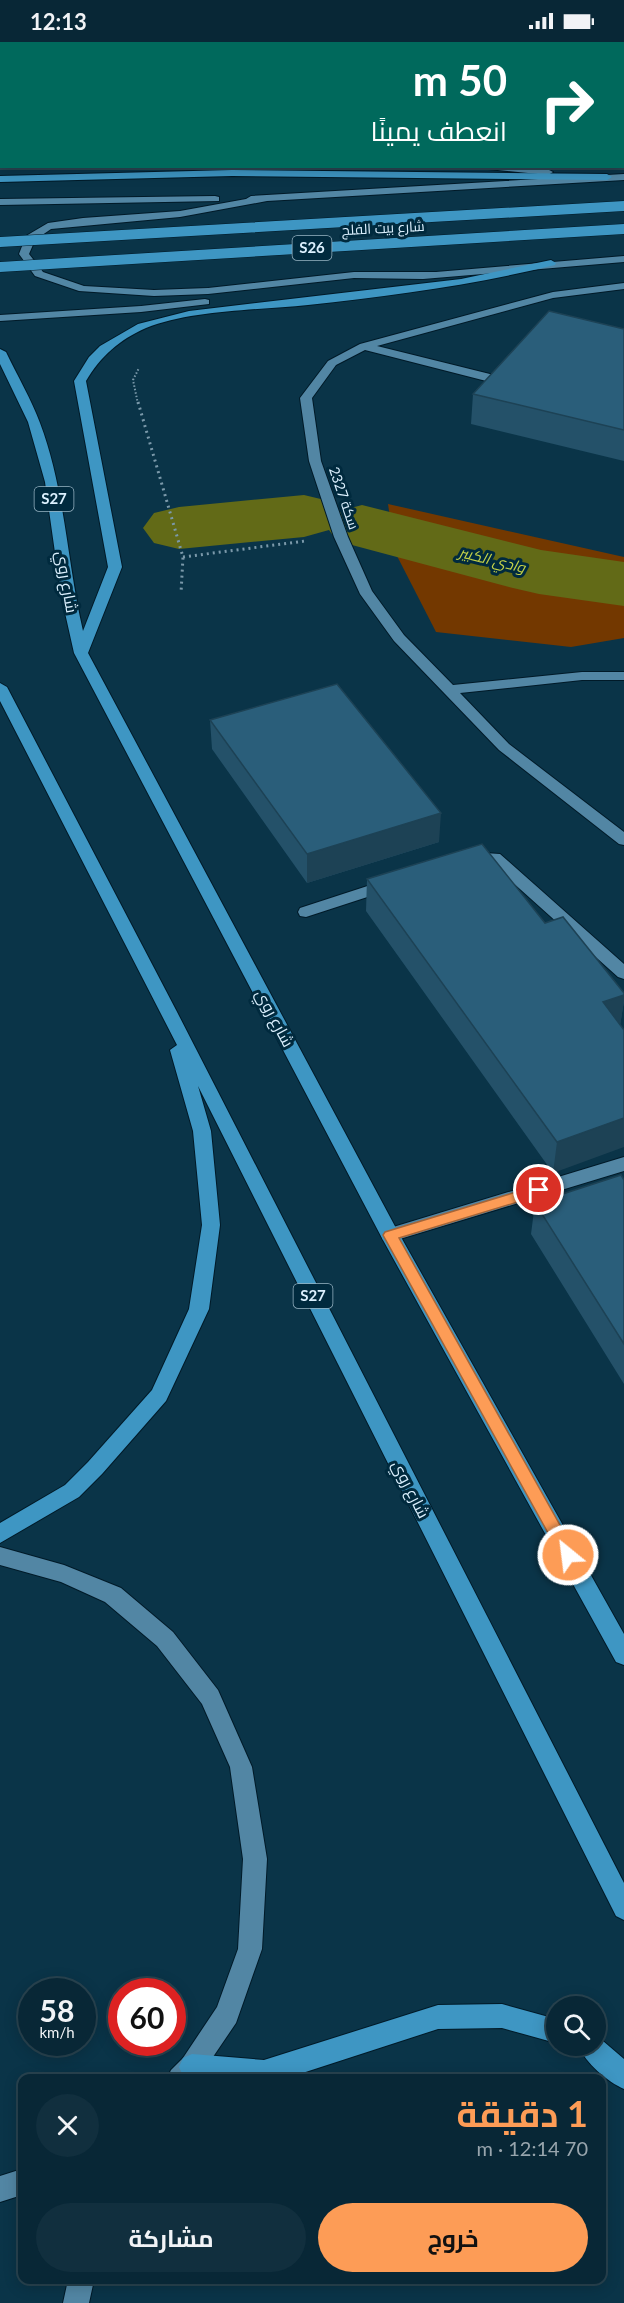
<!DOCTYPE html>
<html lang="ar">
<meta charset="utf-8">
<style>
body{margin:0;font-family:Lato,Cairo,sans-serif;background:#112f3e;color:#f1f3f6;direction:rtl;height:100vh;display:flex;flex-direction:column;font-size:22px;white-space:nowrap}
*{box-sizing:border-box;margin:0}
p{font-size:20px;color:#98a5ad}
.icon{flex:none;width:33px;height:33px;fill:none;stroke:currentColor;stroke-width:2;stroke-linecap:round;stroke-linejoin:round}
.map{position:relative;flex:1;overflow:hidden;direction:ltr}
.sheet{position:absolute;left:18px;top:2032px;width:588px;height:210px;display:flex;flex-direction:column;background:#082736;border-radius:12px;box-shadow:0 3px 15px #0003,0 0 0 2px #294451;direction:rtl}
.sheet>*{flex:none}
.hud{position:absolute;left:0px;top:0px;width:624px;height:126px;box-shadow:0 3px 15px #0003,0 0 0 2px #294451;direction:rtl;background:#00695c;color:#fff;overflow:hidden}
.controls{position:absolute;left:546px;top:1954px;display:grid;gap:12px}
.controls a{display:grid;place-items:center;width:60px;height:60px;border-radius:50%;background:#082736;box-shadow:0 3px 15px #0003,0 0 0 2px #294451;font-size:30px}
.speed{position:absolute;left:18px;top:1936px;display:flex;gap:12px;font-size:30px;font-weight:700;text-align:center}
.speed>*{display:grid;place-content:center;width:78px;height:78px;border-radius:50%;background:#082736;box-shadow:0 3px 15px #0003,0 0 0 2px #294451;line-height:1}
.speed small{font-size:15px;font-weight:400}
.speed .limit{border:9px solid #d22;background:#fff;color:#111}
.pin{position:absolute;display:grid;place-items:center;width:51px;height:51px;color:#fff;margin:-26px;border:3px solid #fff;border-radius:50%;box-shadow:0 2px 6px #0007}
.me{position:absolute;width:66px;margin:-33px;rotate:331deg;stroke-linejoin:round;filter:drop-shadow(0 0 4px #0008)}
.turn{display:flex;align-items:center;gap:21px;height:126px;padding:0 18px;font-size:27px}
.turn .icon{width:78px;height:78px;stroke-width:2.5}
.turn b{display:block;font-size:42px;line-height:51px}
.round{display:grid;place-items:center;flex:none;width:63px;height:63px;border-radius:32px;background:#112f3e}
.overview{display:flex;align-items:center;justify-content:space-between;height:102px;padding:0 18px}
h1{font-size:36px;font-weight:700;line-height:45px;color:#fd9c56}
.cta{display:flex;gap:12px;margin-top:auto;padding:12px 18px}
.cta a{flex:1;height:69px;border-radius:36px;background:#fd9c56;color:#111;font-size:24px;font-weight:700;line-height:69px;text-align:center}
.cta a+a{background:#112f3e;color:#f1f3f6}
.status{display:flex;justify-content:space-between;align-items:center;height:42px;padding:0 30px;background:#082736;direction:ltr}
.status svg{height:16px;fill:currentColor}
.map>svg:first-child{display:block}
.built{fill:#0d4057}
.green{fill:#733800}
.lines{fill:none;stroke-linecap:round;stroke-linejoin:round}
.river{fill:#626a17;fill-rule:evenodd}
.minor-casing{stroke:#001a28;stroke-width:2}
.major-casing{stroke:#001a28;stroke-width:2}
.path-far1{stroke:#7b99aa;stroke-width:2;stroke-dasharray:1.5 2;stroke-linecap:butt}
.path{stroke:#7b99aa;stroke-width:3;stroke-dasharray:2 4;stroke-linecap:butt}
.minor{fill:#5286a4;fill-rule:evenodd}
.major{fill:#3e96c3;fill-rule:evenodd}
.major-bridge-casing{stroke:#001a28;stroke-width:11;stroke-linecap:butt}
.major-bridge{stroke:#3e96c3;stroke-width:10}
.wall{fill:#245169}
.shaded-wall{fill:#1d4255}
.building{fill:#2a5e7a;stroke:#1d4255;stroke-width:1.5}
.route{fill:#fd9c56;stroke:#a46538;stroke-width:1.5}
.labels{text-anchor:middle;stroke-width:6;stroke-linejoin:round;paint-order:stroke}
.far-street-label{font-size:14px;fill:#dbf0fe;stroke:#002a3e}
.shield{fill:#002a3e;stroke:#99b5c4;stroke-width:1.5}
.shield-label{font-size:15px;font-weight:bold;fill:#dbf0fe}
.far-water-label{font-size:15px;font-style:italic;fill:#c4d248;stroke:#002a3e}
.street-label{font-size:16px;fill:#dbf0fe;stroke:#002a3e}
</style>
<div class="status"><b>12:13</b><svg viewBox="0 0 49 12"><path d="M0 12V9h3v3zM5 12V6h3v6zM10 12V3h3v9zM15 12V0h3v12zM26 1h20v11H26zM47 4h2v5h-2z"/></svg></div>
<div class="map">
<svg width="624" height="2261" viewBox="0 0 624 2261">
<rect width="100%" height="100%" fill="#0a3448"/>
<path class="built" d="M170,0h454v112l-2,-110z"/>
<path class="green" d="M388,462l236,53v81l-53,9 -135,-15 -41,-80z"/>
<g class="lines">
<path class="river" d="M304,453l25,6 7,11 26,-7 179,45 83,12v44l-85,-12 -26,-6 -176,-47 -8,-11 -25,7 -125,12 -25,-6 -11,-15 11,-15 25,-6z"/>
<g class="minor-casing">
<path id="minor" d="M139,0h12l1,2h-12z
M226,0h13l-14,2z
M305,0h13l1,2h-13z
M398,0h14l1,2h-14z
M517,0h10l-11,2z
M624,40v6l-2,1v-6z
M0,104h2v6h-2z
M483,124c18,0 57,-3 70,6l-5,3 -60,-6z
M624,132v6l-357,21 -87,16 -129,12 -16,11 -6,14 14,18 41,14 70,4 54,-2 146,-16h82l188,-16v6l-201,17 -69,-1 -146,16 -54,2 -75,-5 -44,-15 -16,-22 7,-18 22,-13 35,-5 97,-7 66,-12 5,-3z
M215,154l4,1v4l-219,4v-6z
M624,241v6l-71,9 -176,48 125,31v6l-4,1 -133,-34 -29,15 -24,33 9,63 27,76 24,54 32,44 49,50 129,-13h42v8h-42l-122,13 49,51 115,88v13l-5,-1 -120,-94 -105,-109 -34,-47 -26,-57 -25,-76 -9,-63 28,-37 32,-17 193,-52z
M205,257l4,1v4l-68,8 -141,9v-6l141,-9z
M469,810l31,2 124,110v15l-6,-2 -127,-114 -27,-2 -3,-4 3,-4z
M389,837l8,5 -2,4 -89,29 -6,-1 -2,-4 2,-4z
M624,1115v14l-234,71 -7,-2 -2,-5 2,-5 7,-2z
M0,1505l64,18 57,23 52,44 45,58 34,77 15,92 -5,90 -26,74 -38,56h-31l4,-9 12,-12 34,-51 21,-58 5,-90 -13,-92 -28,-63 -45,-58 -52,-44 -44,-20 -61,-17z
M22,2127v26l-22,7v-26z
M68,2238h26l-5,23h-26z"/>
</g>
<g class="major-casing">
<path id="major" d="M232,128l375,4 5,3 -5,3 -375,-4 -232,6v-6z
M551,218l5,3 -1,2c-81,20 -164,31 -247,40 -49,5 -117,5 -162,23 -27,12 -45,28 -60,53l36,186 -34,86 309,577 227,404v31l-8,-3 -233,-422 -309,-587 -13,-58 -16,-113 -17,-60 -28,-58v-15l6,3c11,23 25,47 34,71 25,66 27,139 43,208l25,-64 -34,-186 15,-24 11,-11 38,-22 51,-13 272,-32z
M0,641l7,4 169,323 448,873v37l-8,-4 -418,-830 13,45 9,94 -11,84 -43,92 -64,73 -23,23 -79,46v-20l65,-38 23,-23 64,-72 37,-81 13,-84 -9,-94 -23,-81 7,-5 -177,-344z
M502,1962l54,15v24l-54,-15 -64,1 -154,50h-93l-8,-3 -4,-9 4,-9 9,-4 72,6 174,-55z
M596,1993l28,24v30c-16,-7 -39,-26 -45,-43h17z"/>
</g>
<path class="path-far1" d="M138,362l-5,-24 6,-12"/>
<path class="path" d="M138,360l45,155 -2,36
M183,515l122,-16"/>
<use href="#minor" class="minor"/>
<use href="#major" class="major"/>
<g class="major-bridge-casing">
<path id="major-bridge" d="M0,200l624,-36
M0,225l624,-38"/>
</g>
<use href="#major-bridge" class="major-bridge"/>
</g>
<path class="wall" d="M624,287v132l-153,-37 2,-30z
M210,678l229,122 -132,41 -95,-134z
M367,837l178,44 79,70v8l-4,24 -67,148 -187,-262z
M624,1138v204l-93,-150 4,-31z"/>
<path class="shaded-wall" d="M619,0h5v14l-2,1v-13h-5z
M441,771l-2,29 -132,41v-29z
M624,953v6l-4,25 -17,-24z
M624,1076v29l-71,26 4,-31z"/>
<path class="building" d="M539,0h39l8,2h-49z
M578,0h41l-2,2h-31z
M549,269l75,18v101l-151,-36z
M337,642l104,129 -134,41 -97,-134z
M482,802l63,79 18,-6 61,76v2l-21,7 21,28v88l-67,24 -190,-263z
M621,1133l3,5v164l-89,-141z"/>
<path class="route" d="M539,1143l5,1 2,4 -2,4 -145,44 175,312 2,5 -2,5 -6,2 -5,-2 -180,-325 2,-3z"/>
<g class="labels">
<g class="far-street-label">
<text transform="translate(383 186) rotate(-3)" y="5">شارع بيت الفلج</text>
<text transform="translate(344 456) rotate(71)" y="5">سكة 2327</text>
</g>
<g class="shield">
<rect x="292.5" y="194" width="39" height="24" rx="4.5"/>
<rect x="34.5" y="445" width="39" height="24" rx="4.5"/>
<rect x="293.5" y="1242" width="39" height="24" rx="4.5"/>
</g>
<g class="shield-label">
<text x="312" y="211">S26</text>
<text x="54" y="462">S27</text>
<text x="313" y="1259">S27</text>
</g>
<g class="far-water-label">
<text transform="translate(492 518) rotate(14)" y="5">وادي الكبير</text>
</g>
<g class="street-label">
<text transform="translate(67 540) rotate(80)" y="6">شارع روي</text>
<text transform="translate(275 976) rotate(62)" y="6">شارع روي</text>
<text transform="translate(411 1447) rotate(63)" y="6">شارع روي</text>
</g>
</g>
</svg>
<div class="controls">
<a><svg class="icon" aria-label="search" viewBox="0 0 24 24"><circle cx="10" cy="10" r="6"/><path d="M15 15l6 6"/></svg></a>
</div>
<div class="speed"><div>58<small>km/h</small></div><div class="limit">60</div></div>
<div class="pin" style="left:539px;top:1148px;background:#d93025"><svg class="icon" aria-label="arrive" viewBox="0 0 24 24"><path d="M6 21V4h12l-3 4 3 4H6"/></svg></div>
<svg class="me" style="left:568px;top:1513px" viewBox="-20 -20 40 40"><circle r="17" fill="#fd9c56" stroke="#fff" stroke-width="3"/><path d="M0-11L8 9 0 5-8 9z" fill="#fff"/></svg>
<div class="hud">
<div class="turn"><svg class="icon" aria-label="right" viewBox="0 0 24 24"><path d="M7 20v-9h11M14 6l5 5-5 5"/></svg><div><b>50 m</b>انعطف يمينًا</div></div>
</div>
<section class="sheet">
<div class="overview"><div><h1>1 دقيقة</h1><p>70 m · 12:14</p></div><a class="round"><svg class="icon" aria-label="close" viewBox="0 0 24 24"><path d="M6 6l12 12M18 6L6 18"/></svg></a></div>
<div class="cta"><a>خروج</a><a>مشاركة</a></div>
</section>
</div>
